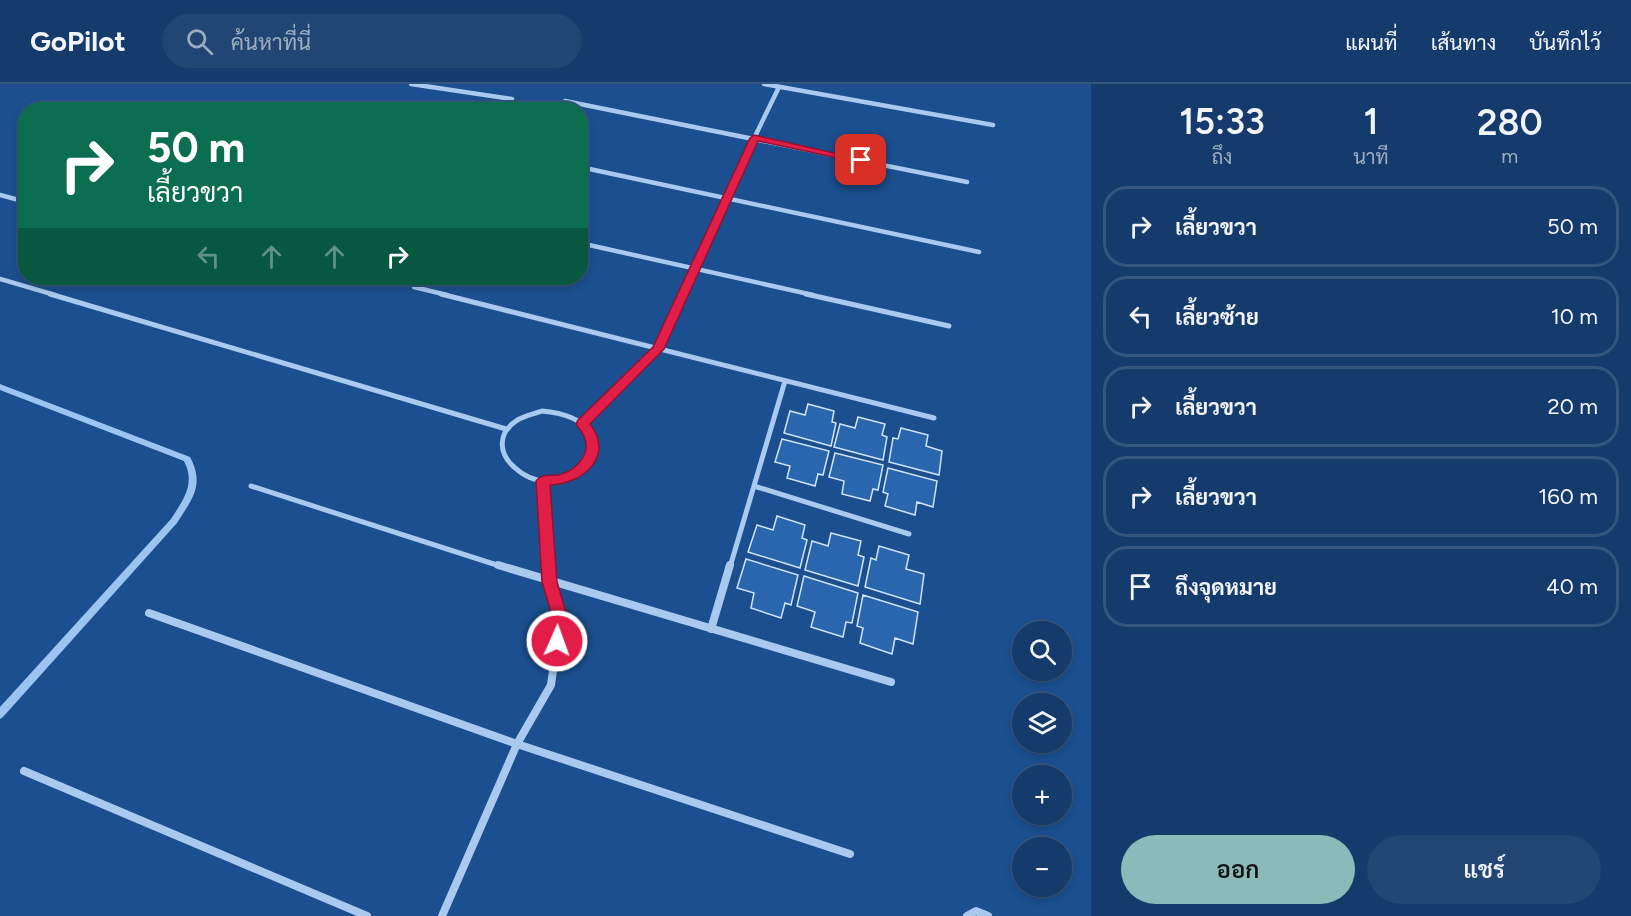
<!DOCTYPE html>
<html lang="th">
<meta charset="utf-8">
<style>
body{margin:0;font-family:Figtree,Sarabun,sans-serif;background:#214673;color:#f1f3f6;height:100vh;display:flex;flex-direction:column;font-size:22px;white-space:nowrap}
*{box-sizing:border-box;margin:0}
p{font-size:20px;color:#9dadc1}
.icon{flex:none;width:33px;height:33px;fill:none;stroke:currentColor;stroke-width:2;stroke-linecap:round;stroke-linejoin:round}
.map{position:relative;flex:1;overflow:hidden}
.drawer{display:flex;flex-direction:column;background:#143b6b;width:540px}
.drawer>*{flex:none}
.hud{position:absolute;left:18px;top:18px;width:570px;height:183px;border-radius:24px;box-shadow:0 3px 9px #0003,0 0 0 2px #33557e;background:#0b6e4f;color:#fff;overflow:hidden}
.buttons{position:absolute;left:1012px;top:537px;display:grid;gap:12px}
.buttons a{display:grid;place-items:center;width:60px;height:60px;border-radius:50%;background:#143b6b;box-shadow:0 3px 9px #0003,0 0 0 2px #33557e;font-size:30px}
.pin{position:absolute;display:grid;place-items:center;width:51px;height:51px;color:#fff;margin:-26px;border-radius:12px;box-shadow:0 3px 9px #0006}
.me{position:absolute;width:66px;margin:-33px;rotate:2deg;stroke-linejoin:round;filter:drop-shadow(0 0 4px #0008)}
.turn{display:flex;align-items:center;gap:21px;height:126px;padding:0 30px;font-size:27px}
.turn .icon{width:78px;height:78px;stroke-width:2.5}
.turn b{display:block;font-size:42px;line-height:51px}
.lanes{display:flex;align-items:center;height:57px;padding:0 30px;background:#0003;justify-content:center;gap:30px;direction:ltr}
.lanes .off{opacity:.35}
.eta{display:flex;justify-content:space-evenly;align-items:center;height:102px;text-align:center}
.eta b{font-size:36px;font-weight:600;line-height:42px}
.action{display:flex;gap:12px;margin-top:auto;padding:12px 30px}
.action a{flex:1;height:69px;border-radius:36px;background:#8bbbb9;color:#111;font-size:24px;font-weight:600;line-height:69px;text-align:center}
.action a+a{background:#214673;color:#f1f3f6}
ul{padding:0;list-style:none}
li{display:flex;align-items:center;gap:18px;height:81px;margin:0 12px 9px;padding:0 18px;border:3px solid #33557e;border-radius:24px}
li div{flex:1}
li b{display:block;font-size:22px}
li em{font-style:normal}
header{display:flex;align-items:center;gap:36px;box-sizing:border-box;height:84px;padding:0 30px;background:#143b6b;border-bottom:2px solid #33557e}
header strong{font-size:28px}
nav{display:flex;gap:33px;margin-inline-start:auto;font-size:21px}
.search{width:420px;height:54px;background:#214673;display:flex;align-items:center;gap:15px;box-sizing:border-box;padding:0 21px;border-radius:33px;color:#9dadc1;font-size:22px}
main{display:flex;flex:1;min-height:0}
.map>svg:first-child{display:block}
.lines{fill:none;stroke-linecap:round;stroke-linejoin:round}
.stream{fill:#9cc4f0;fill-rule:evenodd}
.building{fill:#2a66ad;stroke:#cfe3fa;stroke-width:1.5}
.street-far2{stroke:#a9c9ee;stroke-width:4.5}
.street-far1{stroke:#a9c9ee;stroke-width:5}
.street{stroke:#a9c9ee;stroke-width:8}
.route{fill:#e11d48;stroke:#92132f;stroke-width:1.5}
</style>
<header>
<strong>GoPilot</strong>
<div class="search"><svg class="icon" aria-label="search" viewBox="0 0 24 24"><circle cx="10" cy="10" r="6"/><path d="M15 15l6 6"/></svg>ค้นหาที่นี่</div>
<nav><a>แผนที่</a><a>เส้นทาง</a><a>บันทึกไว้</a></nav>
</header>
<main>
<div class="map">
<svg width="1091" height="832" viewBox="0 0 1091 832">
<rect width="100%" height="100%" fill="#1b4f8f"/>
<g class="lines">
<path class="stream" d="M0,300l190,73c15,28 2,42 -13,66l-174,194 -3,2v-12l171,-188c12,-19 25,-35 13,-58l-184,-71z"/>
</g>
<path class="building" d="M808,320l26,7 -2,11 4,1 -5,23 -47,-13 6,-22 15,4z
M858,333l27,7 -3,11 5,2 -4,23 -49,-13 6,-23 15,4z
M901,344l27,7 -2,11 16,5 -3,24 -50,-13 4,-24 5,1z
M782,355l47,12 -6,24 -5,-1 -3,12 -28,-8 3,-12 -15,-4z
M835,369l48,12 -5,25 -5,-1 -3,12 -28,-7 2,-13 -15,-4z
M888,384l49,13 -4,26 -16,-5 -2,13 -30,-9 3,-12 -5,-2z
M777,432l28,9 -3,13 5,2 -7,28 -52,-16 9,-27 16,5z
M831,449l30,8 -3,14 6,2 -6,29 -53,-16 7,-29 16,5z
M879,462l30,9 -3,14 18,5 -4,30 -55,-17 6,-29 5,2z
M746,475l52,16 -7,30 -6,-2 -4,15 -30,-10 3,-15 -17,-5z
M804,492l54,17 -6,30 -6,-1 -3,15 -32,-10 4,-15 -18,-6z
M863,511l55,17 -5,32 -18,-6 -3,16 -32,-11 3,-15 -6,-2z"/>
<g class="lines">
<path class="street-far2" d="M411,0l101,15
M764,0l229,41
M565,17l402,81
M580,83l399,85
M0,111l26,7
M580,159l233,52
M0,195l55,16
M414,203l33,8
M682,211l44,-99 53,-109"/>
<path class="street-far1" d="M50,210l456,135
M441,210l493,124
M806,210l143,32
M542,327c101,9 26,106 -28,56 -16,-14 -16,-34 2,-46 7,-5 18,-7 26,-10z
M582,340l76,-75 24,-55
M543,397l6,86
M251,402l252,81
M754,402l155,48
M730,483l55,-186"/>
<path class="street" d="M498,481l393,117
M149,529l368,131 333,110
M711,545l19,-64
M24,687l343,145
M442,832l75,-172 34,-59 9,-66 -10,-37 -1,-17
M967,832l9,-5 12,5"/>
</g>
<path class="route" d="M754,51l111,25 -4,3 -103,-22 -94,208 -74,75c25,32 -7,60 -40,61l7,97 11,37 -5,27 -6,2 -5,-2 -3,-5 4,-22 -11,-37 -6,-101c6,-8 14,-5 22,-6 18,-4 34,-21 26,-39 -2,-5 -6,-8 -8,-12l2,-4 75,-73 97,-209z"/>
</svg>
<div class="buttons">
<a><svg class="icon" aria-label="search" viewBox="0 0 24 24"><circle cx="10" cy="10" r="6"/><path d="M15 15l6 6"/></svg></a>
<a><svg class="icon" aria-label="layers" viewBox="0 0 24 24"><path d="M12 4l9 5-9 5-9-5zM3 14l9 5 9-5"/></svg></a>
<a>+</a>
<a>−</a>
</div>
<div class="pin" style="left:861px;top:76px;background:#d93025"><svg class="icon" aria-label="arrive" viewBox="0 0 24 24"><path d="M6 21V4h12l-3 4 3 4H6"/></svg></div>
<svg class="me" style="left:557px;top:557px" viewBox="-20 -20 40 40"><circle r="17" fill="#e11d48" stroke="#fff" stroke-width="3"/><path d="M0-11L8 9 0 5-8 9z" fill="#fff"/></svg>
<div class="hud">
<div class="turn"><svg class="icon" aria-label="right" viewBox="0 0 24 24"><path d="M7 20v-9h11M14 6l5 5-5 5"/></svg><div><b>50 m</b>เลี้ยวขวา</div></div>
<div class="lanes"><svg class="icon off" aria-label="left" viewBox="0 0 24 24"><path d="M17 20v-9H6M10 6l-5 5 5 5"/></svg><svg class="icon off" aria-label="ahead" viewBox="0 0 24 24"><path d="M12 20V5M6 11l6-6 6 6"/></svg><svg class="icon off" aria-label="ahead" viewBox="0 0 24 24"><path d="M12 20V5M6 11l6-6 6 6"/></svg><svg class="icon" aria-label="right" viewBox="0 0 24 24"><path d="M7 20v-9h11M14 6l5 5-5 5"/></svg></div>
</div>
</div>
<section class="drawer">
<div class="eta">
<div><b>15:33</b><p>ถึง</p></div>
<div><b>1</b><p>นาที</p></div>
<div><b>280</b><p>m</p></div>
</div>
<ul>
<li><svg class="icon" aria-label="right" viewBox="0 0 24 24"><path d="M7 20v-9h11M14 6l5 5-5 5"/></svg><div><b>เลี้ยวขวา</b></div><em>50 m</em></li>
<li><svg class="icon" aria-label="left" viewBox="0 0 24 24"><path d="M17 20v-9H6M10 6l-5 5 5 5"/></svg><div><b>เลี้ยวซ้าย</b></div><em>10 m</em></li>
<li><svg class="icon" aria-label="right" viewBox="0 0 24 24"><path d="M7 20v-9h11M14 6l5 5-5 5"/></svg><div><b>เลี้ยวขวา</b></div><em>20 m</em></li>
<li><svg class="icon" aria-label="right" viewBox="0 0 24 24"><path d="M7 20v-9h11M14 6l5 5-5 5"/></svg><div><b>เลี้ยวขวา</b></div><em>160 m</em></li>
<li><svg class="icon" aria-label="arrive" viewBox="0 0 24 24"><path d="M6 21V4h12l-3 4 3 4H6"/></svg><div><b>ถึงจุดหมาย</b></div><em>40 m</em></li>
</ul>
<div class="action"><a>ออก</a><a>แชร์</a></div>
</section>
</main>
